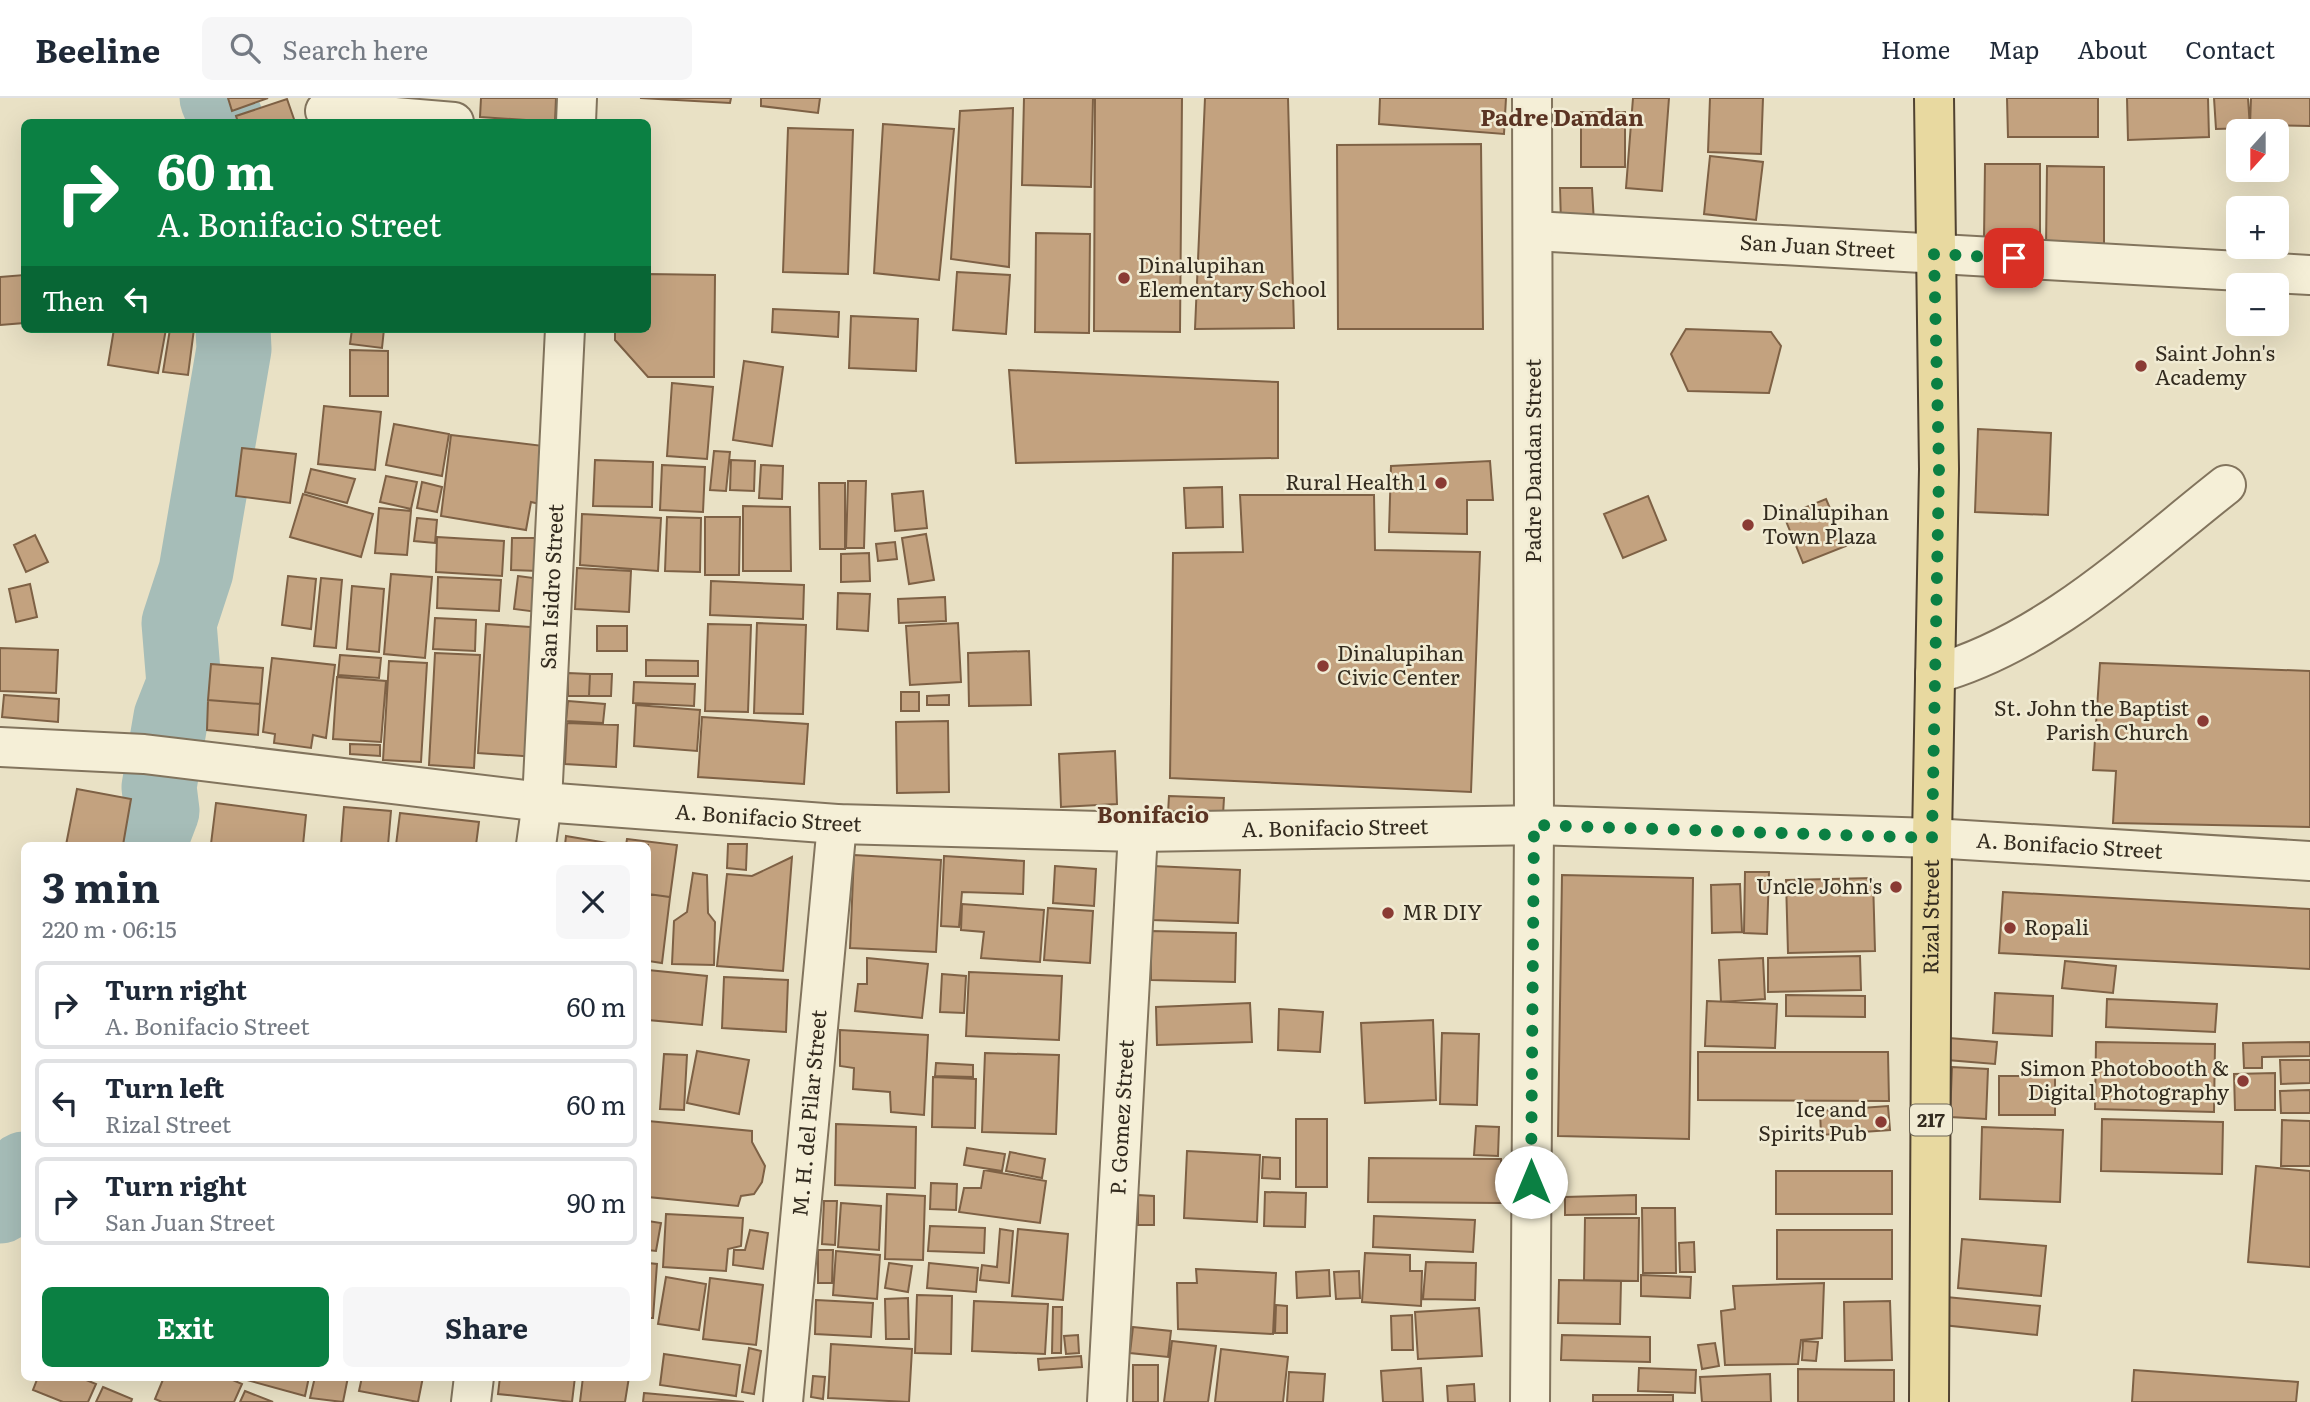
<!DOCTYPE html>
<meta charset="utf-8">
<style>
body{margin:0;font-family:Literata,serif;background:#f6f6f7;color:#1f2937;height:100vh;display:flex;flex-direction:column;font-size:26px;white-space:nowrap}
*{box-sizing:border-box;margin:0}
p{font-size:23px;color:#747a83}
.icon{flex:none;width:38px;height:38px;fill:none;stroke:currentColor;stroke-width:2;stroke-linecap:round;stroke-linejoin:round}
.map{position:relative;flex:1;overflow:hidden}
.sheet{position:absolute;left:21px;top:744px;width:630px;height:539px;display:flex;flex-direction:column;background:#fff;border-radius:10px;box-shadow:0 7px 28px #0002}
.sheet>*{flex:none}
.top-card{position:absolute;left:21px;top:21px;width:630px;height:214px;border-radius:10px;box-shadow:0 7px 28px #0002;background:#0b8043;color:#fff;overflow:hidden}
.needle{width:46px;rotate:201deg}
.tools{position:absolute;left:2226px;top:21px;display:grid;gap:14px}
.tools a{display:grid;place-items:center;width:63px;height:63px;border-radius:10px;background:#fff;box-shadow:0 7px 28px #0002;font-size:35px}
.pin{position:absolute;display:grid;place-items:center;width:60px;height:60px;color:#fff;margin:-30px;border-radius:14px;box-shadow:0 4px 10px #0006}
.me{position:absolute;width:77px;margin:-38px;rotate:0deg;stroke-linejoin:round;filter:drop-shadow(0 0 5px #0008)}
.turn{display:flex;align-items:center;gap:24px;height:147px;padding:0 21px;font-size:32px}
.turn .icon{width:91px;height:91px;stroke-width:2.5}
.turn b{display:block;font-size:49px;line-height:60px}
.then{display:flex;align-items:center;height:66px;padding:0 21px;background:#0003;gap:14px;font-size:26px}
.round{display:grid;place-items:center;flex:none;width:74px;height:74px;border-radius:10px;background:#f6f6f7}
.summary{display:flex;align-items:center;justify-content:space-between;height:119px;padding:0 21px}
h1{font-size:42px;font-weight:700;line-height:52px}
.cta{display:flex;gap:14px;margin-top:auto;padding:14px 21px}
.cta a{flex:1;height:80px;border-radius:10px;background:#0b8043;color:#fff;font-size:28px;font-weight:700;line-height:80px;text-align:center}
.cta a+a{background:#f6f6f7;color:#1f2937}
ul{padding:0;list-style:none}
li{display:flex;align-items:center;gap:21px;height:88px;margin:0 14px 10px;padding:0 7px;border:4px solid #e0e1e3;border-radius:10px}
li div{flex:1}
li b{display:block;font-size:26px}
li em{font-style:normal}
header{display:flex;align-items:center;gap:42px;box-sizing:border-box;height:98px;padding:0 35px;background:#fff;border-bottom:2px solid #e0e1e3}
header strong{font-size:33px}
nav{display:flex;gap:38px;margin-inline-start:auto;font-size:24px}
.search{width:490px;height:63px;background:#f6f6f7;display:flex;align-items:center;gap:18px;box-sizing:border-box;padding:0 24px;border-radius:10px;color:#747a83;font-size:26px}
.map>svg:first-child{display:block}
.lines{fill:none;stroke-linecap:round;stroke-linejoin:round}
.river{stroke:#a6bdb8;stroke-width:75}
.building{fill:#c3a27f;stroke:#7e6145;stroke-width:2}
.minor-casing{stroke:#82745d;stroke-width:42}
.major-casing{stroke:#504231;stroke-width:42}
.minor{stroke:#f5efd7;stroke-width:38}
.major{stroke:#e8d9a0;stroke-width:38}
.route{stroke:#0b8043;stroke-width:12;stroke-dasharray:0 21.6}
.poi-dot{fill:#8a3b34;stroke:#f1ebd3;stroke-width:2.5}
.labels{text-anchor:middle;stroke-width:5;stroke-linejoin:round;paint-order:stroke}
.shield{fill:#f1ebd3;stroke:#6c6555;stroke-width:2}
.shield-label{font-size:19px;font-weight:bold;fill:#332b1f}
.street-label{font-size:21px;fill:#332b1f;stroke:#f1ebd3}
.poi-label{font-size:21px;fill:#332b1f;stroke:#f1ebd3;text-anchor:start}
.neighbourhood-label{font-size:23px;font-weight:bold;fill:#5b3423;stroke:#f1ebd3}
</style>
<header>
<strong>Beeline</strong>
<div class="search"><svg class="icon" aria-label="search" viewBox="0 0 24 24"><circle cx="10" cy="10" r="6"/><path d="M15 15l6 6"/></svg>Search here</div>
<nav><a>Home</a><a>Map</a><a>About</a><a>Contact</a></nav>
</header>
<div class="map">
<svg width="2310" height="1304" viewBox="0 0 2310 1304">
<rect width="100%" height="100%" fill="#e9e1c5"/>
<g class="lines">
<path class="river" d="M217,0l10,24
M149,747l13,-34 -3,-24 12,-70 13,-33 -5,-61 17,-52 38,-222 -1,-20
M0,1108l24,-37"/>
</g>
<path class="building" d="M228,0h40l-36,13z
M481,0h75l-1,24 -75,-5z
M640,0h91l-1,5z
M761,0h59l-2,15 -57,-7z
M1024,0h69l-2,89 -69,-2z
M1095,0h87l-2,234 -86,-1z
M1205,0h83l6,230 -99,1z
M1380,0h126l-2,36 -125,-10z
M1633,0h36l-7,93 -36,-3z
M1710,0h53l-2,56 -53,-2z
M2007,0h91v39h-90z
M2127,0h81l1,39 -81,3z
M2214,0h34l2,30 -34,1z
M2251,0h59v28l-60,-1z
M287,1l8,23h-57l-2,-6z
M1013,10l-4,159 -58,-8 9,-148z
M1581,14h44v55h-44z
M883,26l71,5 -15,151 -65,-7z
M788,30l65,2 -5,144 -65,-2z
M1481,46l2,185h-145l-1,-184z
M1710,58l53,6 -7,58 -52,-6z
M1985,66h55v76l-56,-1z
M2047,68l57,1v82l-58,-1z
M1560,90h32l2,35h-33z
M1036,135l54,1 -1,99 -54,-1z
M957,174l53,3 -4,59 -53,-4z
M648,176l67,1 -1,102h-66l-33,-37v-11h33z
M24,177v48l-24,2v-48z
M773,211l66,3 -1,25 -66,-5z
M851,218l67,3 -2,52 -67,-3z
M114,231h52l-8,44 -50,-8z
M170,231h24l-6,46 -25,-3z
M352,231h32l-2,19 -32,-4z
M1686,231l85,3 10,14 -12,47 -81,-2 -17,-37z
M350,252l38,1v45h-38z
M744,263l39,6 -11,79 -39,-6z
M1009,272l269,12v76l-262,5z
M672,285l41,4 -6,72 -40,-3z
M324,308l57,6 -6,58 -57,-6z
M394,326l55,10 -7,42 -56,-11z
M1978,331l73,4 -3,82 -73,-3z
M451,337l101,12 -8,58 -13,-3 -5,28 -85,-14z
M242,350l54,6 -6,49 -54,-7z
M714,353l16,1 -4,39 -16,-1z
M595,362l58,2 -1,45 -59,-1z
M731,362l24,1 -1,30 -24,-1z
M1490,363l3,39h-26v34l-78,-2 2,-66z
M662,367l43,2 -2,45 -43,-2z
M761,367l22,1 -1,33 -23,-1z
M311,371l44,10 -8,24 -42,-11z
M386,378l31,6 -6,27 -31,-7z
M848,383h18l-2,67h-18z
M422,384l20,5 -5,25 -20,-4z
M819,385h26v66h-25z
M1222,389l1,40 -37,1 -2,-40z
M923,393l4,37 -32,3 -3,-37z
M303,396l70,20 -12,43 -71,-20z
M1240,397h134l1,55 105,2 -9,240 -301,-14 3,-225 70,-1z
M1648,398l18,44 -43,18 -19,-44z
M1826,401l20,47 -43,17 -19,-47z
M743,408l47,1 1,64h-48z
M379,410l32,3 -4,44 -32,-2z
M582,416l79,4 -3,53 -78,-6z
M667,419l34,1 -1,54 -35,-1z
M705,419h35l-1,58h-34z
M417,420l20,2 -2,23 -21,-2z
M926,436l8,46 -25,4 -7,-46z
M35,437l13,27 -22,10 -12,-27z
M437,439l67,4 -2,35 -66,-4z
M512,440h26v33l-27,-1z
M895,444l2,17 -19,2 -2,-17z
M869,455l1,28 -29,1v-28z
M577,470l54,3 -2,41 -54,-3z
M391,476l41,3 -7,81 -41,-4z
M288,478l28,3 -5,50 -29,-4z
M518,478l23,3 -4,33 -23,-3z
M438,479l63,3 -2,31 -62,-3z
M321,480l21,2 -6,68 -22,-2z
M711,483l93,4 -1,34 -93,-4z
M30,486l7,33 -21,5 -7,-33z
M352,488l32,3 -5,63 -32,-3z
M838,495l32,1 -2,37 -31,-2z
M945,499l1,24 -47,2 -1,-24z
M435,520l41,2 -1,31 -42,-2z
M757,525l49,2 -3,89 -49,-1z
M958,525l3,59 -51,3 -4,-59z
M486,526l59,4 -8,129 -59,-4z
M708,526l43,1 -3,87 -43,-1z
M597,528h30v25h-30z
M0,550l58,2 -2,43 -56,-2z
M1029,553l2,54 -62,1 -1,-53z
M435,555l45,2 -6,113 -45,-3z
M340,557l41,3 -2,20 -41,-3z
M272,560l63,7 -9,73 -13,-3 -2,13 -37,-5 1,-9 -12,-2z
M646,562l52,1v15h-52z
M389,563l38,2 -6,99 -38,-2z
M2100,565l210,8v156l-197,-4 3,-52 -23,-1z
M211,566l52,4 -3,36 -52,-4z
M568,575l22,1 -1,22h-21z
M590,576h22l-1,22h-22z
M337,579l49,4 -5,61 -48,-3z
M634,584l61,2 -1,22 -61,-3z
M901,594h18v19h-18z
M4,597l55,4 -1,23 -56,-5z
M949,597v10h-22v-9z
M208,602l52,4 -2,31 -51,-5z
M568,603l37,3 -2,19 -37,-2z
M636,607l64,5 -3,41 -63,-5z
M702,619l106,7 -4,60 -106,-7z
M948,623l1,71 -52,1 -1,-71z
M567,625l51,2 -2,42 -51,-3z
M350,646l30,1v11l-30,-2z
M1115,653l2,53 -56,3 -2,-53z
M77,691l54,10 -8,46h-57z
M1169,698l55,2 -1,17 -55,-2z
M216,705l90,12 -3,30 -92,-1z
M344,709l47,4 -3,34h-47z
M400,715l79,9 -3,23h-80z
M566,738l53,9h-54z
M627,741l50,6 -7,52 -22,-3v-49h-22z
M728,746h19l-1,26 -19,-2z
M854,757l87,5 -5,92 -86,-4z
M944,758l80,5 -1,33 -61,-2 -3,35 -18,-1z
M792,759l-9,114 -66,-5 10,-92 25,2z
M1055,768l41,3 -2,37 -41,-3z
M1153,768l87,4 -2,53 -86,-3z
M1745,774h24l-2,62 -23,-1z
M693,775l14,2 1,38 7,9 -1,43 -42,-1 2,-43 13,-9z
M1562,777l131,3 -4,261 -131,-3z
M1873,780l2,73 -87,2 -2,-73z
M1740,786l2,48 -30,1 -1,-48z
M2003,794l307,17v60l-311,-16z
M648,796l22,3 -8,66 -14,-2z
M962,806l82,6 -4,52 -59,-4 3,-26 -23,-2z
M1048,810l45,3 -3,52 -46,-3z
M1151,833l85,2 -1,49 -84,-2z
M1860,858l1,34 -93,2v-34z
M867,860l61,6 -6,54 -67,-7 3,-27h9z
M1763,860l2,41 -44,3 -2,-42z
M2065,863l51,5 -3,27 -51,-5z
M648,872l59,6 -5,49 -54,-5z
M969,874l93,4 -3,64 -93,-4z
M942,876l24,2 -2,37 -24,-1z
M724,879l64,3 -2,52 -64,-4z
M1995,895l58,3 -1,40 -59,-3z
M1786,897l79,1v21l-79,-1z
M2107,901l110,5 -2,28 -109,-5z
M1707,903l70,3 -2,44 -70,-2z
M1250,905l2,39 -95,3 -1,-38z
M1279,911l44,3 -3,40 -42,-2z
M1433,922l3,80 -71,3 -4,-80z
M840,932l88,5 -4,80 -33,-3 -1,-20 -37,-3 1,-21 -14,-2z
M1442,935l37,1 -2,71 -37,-1z
M1949,940l48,4 -2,22 -48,-4z
M2096,944l119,2 -1,68 -119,-3z
M2310,944v14l-48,1v11h-18l-1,-25z
M697,953l52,9 -10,54 -52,-11z
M1698,954h190l1,49 -191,-1z
M985,955l74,2 -3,79 -74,-2z
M664,956l23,1 -3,55 -24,-1z
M2280,962h30v23l-29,1z
M936,965l37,2v12l-38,-1z
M1952,969l36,2 -2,50 -36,-2z
M2275,975v37h-40l-1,-36z
M1999,978h56v39h-56z
M933,979l43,2 -1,49 -43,-1z
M2310,992v23h-29l-1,-22z
M1888,1008l2,24 -69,5 -1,-24z
M1296,1021h31v68h-31z
M2102,1021l121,3 -1,52 -121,-3z
M2282,1022l28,1v45h-29z
M648,1023l104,10v11l13,24 -3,16 -8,12 -13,2 -3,10 -90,-9z
M836,1026l80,3 -1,61 -80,-3z
M1476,1028l23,1 -1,29 -24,-1z
M1982,1029l81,3 -3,72 -80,-3z
M967,1050l38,6 -3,17 -38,-6z
M1187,1053l73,4 -3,67 -73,-4z
M1010,1054l35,7 -3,19 -36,-7z
M1263,1059l17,1v21l-18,-1z
M1369,1060l132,1 1,44 -134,-1z
M2256,1068l54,5v96l-62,-5z
M984,1072l62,11 -6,42 -81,-11 5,-24h17z
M1776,1073h116v43h-116z
M931,1085l26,1 -1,26 -26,-1z
M1265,1094l41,1 -1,34 -41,-1z
M887,1096l38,2 -2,64 -38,-1z
M1138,1097l16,1v29h-16z
M1636,1097v19l-71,1v-18z
M824,1103h13l-2,44 -13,-1z
M841,1105l40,3 -2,44 -41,-3z
M1642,1110h33l1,65h-33z
M666,1116l77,4 -2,28 -13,3 -2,22 -63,-4z
M1374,1118l101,4 -2,32 -100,-5z
M1585,1120h54l-1,63 -54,-1z
M648,1123l13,2 -5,28 -8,-1z
M930,1128l55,2 -1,25 -56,-2z
M1000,1131l13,2 -4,52 -29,-3 2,-15 15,2z
M1018,1131l50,5 -5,66 -51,-4z
M750,1132l18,3 -5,36 -30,-4 1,-15h11z
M1777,1132h115v49h-115z
M1962,1141l84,7 -5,50 -83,-8z
M1694,1144l1,30h-15l-1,-29z
M818,1152h15l-1,33h-14z
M836,1153l44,4 -3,44 -44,-4z
M1365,1155l45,2v16h12l-1,35 -59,-4z
M1426,1164l50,1 -1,37 -52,-1z
M648,1165l9,1 -4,54h-5z
M889,1165l23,3 -4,26 -23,-4z
M929,1165l49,5 -2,24 -49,-4z
M1196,1171l80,4 -3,61 -95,-5 -1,-46h20z
M1329,1172l1,26 -33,2 -1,-26z
M1359,1173l1,27 -24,1 -2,-27z
M1641,1177l50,2 -1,21 -49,-2z
M666,1179l40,7 -7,46 -41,-6z
M710,1180l53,7 -7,60 -53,-6z
M1559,1182l62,1 -1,43 -62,-1z
M1824,1185l-2,55 -21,2 -3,24 -73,1 -4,-54 14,-2 -2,-23z
M917,1197l35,1 -1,58 -36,-1z
M1946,1199l94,9 -3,29 -94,-10z
M908,1200l1,41h-23l-1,-40z
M816,1202l57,3 -2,34 -56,-3z
M974,1203l74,3 -3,50 -73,-3z
M1890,1203l2,59 -47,1 -1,-59z
M1276,1207l11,1v27h-12z
M1053,1209h9l-1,46h-9z
M1479,1210l3,48 -64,3 -3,-47z
M1412,1217l1,35h-21l-1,-34z
M1133,1229l38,4 -3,26 -38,-4z
M1078,1237l1,18 -13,1 -2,-18z
M1562,1237l88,2v25l-89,-2z
M1172,1243l44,5 -8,56h-44z
M1803,1243l15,1 -2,19 -14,-1z
M1715,1245l4,23 -17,3 -4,-24z
M831,1246l81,5 -3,53 -81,-4z
M749,1250l12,3 -7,43 -12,-2z
M1221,1251l67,8 -5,45h-68z
M664,1256l76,11 -4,31 -76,-11z
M1081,1258l1,11 -43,3 -1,-11z
M1133,1267h25v37h-25z
M1421,1270l2,34h-40l-2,-31z
M1639,1270l57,2 -1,23 -57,-2z
M1798,1271l96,1v32h-96z
M2134,1272l164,12 -2,20h-164z
M1289,1274l36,2 -2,28h-36z
M1770,1276l1,28h-69l-2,-25z
M813,1278l12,1 -2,22 -12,-2z
M38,1279h41l17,7 -8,18h-25l-30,-12z
M164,1279h62l16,7 -8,18h-72l-7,-3z
M247,1279h62l-4,19 -58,-16z
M315,1279h33l-5,25 -33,-4z
M362,1279h61l-5,25 -59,-11z
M500,1279h75l-3,25 -74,-8z
M583,1279h46l-4,25h-45z
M1474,1286l1,18h-27l-1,-16z
M103,1289l29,12 -1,3h-35z
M245,1293l28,11h-33z
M644,1295l100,9h-101z
M1593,1297h80v7h-80z"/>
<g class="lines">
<g class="minor-casing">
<g id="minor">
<path d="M325,13l129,11"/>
<path d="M576,24l1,-24"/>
<path id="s1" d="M1534,133l776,44"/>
<path d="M1935,576c111,-31 202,-119 291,-189"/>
<path id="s2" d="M0,649l144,7 398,48 295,22 301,8 396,-7 398,13 378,23"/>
<path id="s3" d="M536,747l6,-43 23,-473"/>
<path d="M471,1304l3,-25"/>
<path id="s4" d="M783,1304l54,-578"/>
<path id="s5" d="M1107,1304l31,-570"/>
<path d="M1530,1304l4,-577 -2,-727"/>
</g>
</g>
<g class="major-casing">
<g id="major">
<path id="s6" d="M1929,1304l3,-564 7,-369 -5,-371"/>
</g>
</g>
<use href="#minor" class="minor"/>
<use href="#major" class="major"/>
</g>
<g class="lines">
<path class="route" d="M1531,1084l3,-357 398,13 7,-369 -5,-215 80,4"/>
</g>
<g class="poi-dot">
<circle cx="1124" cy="180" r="7"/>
<circle cx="2141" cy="268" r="7"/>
<circle cx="1441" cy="385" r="7"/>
<circle cx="1748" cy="427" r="7"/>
<circle cx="1323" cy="568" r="7"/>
<circle cx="2203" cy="623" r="7"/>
<circle cx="1896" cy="789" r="7"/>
<circle cx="1388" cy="815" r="7"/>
<circle cx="2010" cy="830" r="7"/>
<circle cx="2243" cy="983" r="7"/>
<circle cx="1881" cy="1024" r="7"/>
</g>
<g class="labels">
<rect class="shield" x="1910" y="1006.5" width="42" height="31" rx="5"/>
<g class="shield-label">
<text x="1931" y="1029">217</text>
</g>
<g class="street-label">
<text dy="7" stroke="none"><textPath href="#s1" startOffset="284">San Juan Street</textPath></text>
<text transform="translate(1534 363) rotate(-90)" y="7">Padre Dandan Street</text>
<text dy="7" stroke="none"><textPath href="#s3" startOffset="259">San Isidro Street</textPath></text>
<text dy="7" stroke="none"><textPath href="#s2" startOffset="772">A. Bonifacio Street</textPath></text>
<text dy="7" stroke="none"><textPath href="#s2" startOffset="1339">A. Bonifacio Street</textPath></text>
<text dy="7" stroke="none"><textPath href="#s2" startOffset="2074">A. Bonifacio Street</textPath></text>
<text dy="7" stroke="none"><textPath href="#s6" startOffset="485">Rizal Street</textPath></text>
<text dy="7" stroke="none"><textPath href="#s4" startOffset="290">M. H. del Pilar Street</textPath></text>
<text dy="7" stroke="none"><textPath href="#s5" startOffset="285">P. Gomez Street</textPath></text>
</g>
<g class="poi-label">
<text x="1138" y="175">Dinalupihan<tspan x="1138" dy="24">Elementary School</tspan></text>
<text x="2155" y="263">Saint John's<tspan x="2155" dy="24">Academy</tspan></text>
<text x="1427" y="392" text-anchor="end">Rural Health 1</text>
<text x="1762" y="422">Dinalupihan<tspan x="1762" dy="24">Town Plaza</tspan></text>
<text x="1337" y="563">Dinalupihan<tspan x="1337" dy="24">Civic Center</tspan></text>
<text x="2189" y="618" text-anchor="end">St. John the Baptist<tspan x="2189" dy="24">Parish Church</tspan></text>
<text x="1882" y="796" text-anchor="end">Uncle John's</text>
<text x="1402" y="822">MR DIY</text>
<text x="2024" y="837">Ropali</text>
<text x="2229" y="978" text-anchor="end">Simon Photobooth &amp;<tspan x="2229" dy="24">Digital Photography</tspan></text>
<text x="1867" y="1019" text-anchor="end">Ice and<tspan x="1867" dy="24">Spirits Pub</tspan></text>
</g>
<g class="neighbourhood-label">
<text x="1562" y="28">Padre Dandan</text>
<text x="1153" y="725">Bonifacio</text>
</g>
</g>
</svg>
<div class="tools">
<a><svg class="needle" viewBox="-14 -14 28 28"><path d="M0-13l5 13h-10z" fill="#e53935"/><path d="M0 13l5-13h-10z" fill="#747a83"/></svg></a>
<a>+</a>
<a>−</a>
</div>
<div class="pin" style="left:2014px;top:160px;background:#d93025"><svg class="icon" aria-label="arrive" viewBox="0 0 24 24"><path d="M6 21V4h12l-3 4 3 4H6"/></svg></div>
<svg class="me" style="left:1531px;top:1084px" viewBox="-20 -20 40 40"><circle r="19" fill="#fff"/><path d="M0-13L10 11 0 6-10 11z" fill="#0b8043"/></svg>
<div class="top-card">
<div class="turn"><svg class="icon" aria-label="right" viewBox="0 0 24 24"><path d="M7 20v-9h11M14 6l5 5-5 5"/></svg><div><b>60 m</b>A. Bonifacio Street</div></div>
<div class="then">Then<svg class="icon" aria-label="left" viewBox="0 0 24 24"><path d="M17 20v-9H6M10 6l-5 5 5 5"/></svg></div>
</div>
<section class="sheet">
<div class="summary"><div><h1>3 min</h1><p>220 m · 06:15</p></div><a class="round"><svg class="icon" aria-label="close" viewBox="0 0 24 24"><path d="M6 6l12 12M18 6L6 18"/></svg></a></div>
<ul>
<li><svg class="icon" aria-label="right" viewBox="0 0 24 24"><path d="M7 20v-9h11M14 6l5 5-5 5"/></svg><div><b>Turn right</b><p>A. Bonifacio Street</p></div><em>60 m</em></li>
<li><svg class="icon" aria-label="left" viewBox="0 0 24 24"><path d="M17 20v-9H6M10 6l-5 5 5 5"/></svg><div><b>Turn left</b><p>Rizal Street</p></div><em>60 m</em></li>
<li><svg class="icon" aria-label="right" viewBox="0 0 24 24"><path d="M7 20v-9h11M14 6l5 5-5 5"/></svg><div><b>Turn right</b><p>San Juan Street</p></div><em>90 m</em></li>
</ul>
<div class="cta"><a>Exit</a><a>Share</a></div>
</section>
</div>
